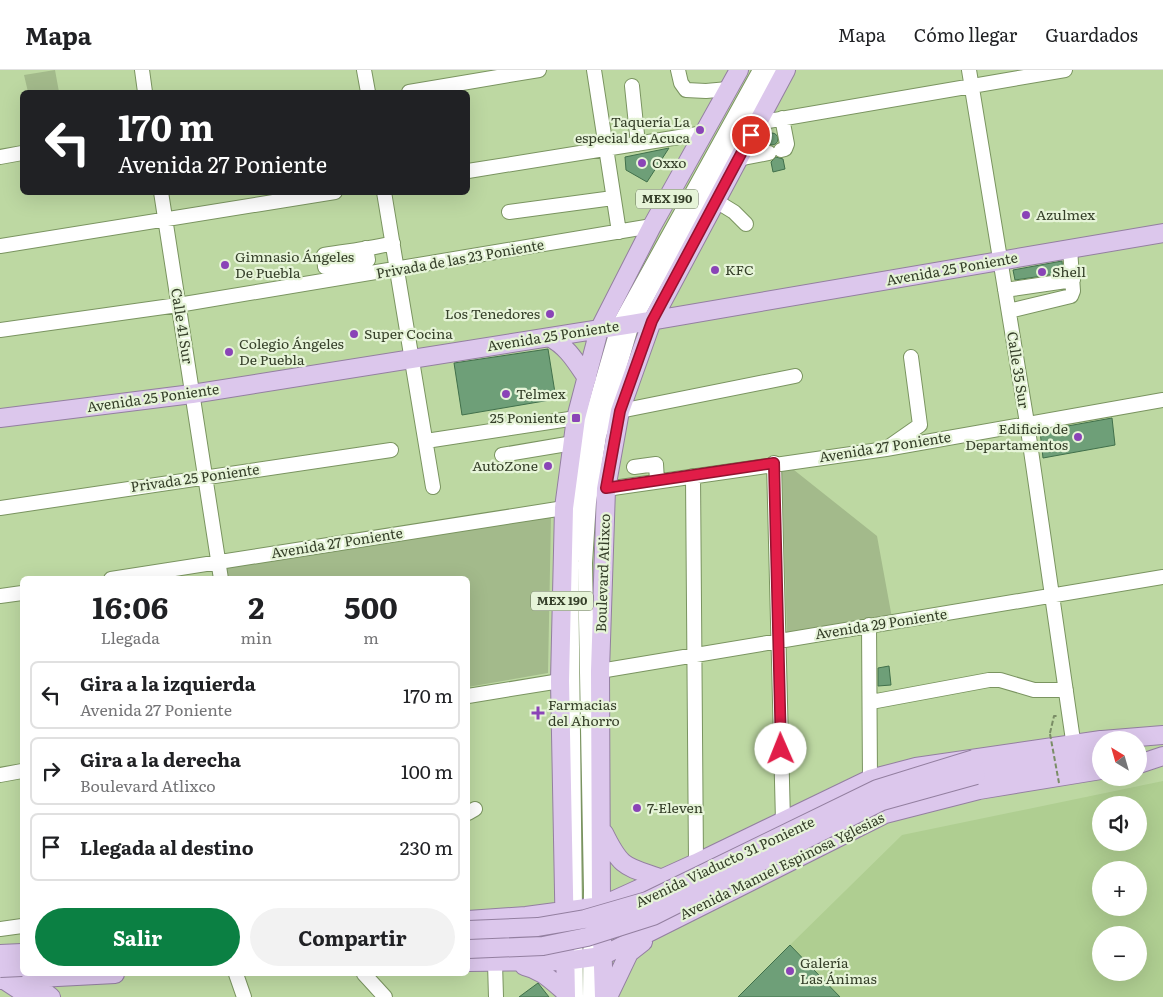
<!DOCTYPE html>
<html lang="es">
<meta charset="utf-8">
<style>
body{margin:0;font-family:Literata,serif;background:#f2f2f2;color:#202124;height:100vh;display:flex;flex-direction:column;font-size:19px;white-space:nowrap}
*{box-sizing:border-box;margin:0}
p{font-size:16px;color:#757577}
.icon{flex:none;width:28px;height:28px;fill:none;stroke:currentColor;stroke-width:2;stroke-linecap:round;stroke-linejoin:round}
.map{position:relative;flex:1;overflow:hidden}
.panel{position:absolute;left:20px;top:506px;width:450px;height:400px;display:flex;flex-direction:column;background:#fff;border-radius:8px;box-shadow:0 5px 20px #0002}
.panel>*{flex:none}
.guide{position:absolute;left:20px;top:20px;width:450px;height:105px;border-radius:8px;box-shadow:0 5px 20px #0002;background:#202124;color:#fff;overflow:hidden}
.needle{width:32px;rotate:323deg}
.controls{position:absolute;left:1092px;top:661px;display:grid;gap:10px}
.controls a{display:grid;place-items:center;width:55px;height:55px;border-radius:50%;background:#fff;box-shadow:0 5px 20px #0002;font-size:25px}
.pin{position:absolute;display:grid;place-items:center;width:42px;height:42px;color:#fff;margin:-21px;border:2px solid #fff;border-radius:50%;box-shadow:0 1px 5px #0007}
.me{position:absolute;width:55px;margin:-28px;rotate:359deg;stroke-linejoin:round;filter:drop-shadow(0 0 4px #0008)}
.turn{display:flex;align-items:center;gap:18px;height:105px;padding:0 15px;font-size:22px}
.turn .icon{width:65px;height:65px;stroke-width:2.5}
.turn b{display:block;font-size:35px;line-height:42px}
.eta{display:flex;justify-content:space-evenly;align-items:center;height:85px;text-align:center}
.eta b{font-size:30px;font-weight:700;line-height:35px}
.action{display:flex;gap:10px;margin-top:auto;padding:10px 15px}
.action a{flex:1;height:58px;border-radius:30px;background:#0b8043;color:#fff;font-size:20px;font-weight:700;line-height:58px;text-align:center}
.action a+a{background:#f2f2f2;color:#202124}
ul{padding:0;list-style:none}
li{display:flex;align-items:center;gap:15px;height:68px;margin:0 10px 8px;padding:0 5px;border:2px solid #e0e0e0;border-radius:8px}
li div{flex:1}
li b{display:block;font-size:19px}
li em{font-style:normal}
header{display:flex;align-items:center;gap:30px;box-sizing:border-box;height:70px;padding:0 25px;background:#fff;border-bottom:1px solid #e0e0e0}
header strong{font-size:24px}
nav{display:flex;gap:28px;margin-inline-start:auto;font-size:18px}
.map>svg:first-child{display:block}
.built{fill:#afce91;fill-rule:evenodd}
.green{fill:#a3ba8b}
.building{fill:#6e9f78;stroke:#41704b}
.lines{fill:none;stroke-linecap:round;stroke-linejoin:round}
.minor-casing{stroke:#7a9460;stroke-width:16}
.major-casing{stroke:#937fa0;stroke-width:20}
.path{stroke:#7a8d66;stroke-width:2;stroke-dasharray:5 2.5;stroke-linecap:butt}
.minor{stroke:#fff;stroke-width:14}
.major{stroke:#dcc7ec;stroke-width:18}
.major-bridge-casing{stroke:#937fa0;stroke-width:20;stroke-linecap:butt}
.path-bridge{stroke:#7a8d66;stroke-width:2;stroke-dasharray:5 2.5;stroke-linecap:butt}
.major-bridge{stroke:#dcc7ec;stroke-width:18}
.route-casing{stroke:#92132f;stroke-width:12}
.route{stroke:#e11d48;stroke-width:9}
.poi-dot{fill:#8a44b7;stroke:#e6f4d8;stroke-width:2}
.labels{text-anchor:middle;stroke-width:4.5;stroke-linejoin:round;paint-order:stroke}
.shield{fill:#e6f4d8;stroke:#6a755e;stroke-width:1}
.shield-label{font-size:12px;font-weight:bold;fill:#353f29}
.poi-label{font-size:14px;fill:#353f29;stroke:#e6f4d8;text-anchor:start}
.street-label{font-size:14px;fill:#353f29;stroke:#e6f4d8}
</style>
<header>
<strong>Mapa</strong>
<nav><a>Mapa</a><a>Cómo llegar</a><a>Guardados</a></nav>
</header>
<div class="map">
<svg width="1163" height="927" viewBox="0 0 1163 927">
<rect width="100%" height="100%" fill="#bdd8a2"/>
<path class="built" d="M1163,711v216h-323l-50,-52 112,-110zM1101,735h38v37h-38zM1101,800h38v38h-38zM1101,865h38v37h-38z"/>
<path class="green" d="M55,0l4,22h-31l-4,-17z
M794,400l83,66 15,82 -105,19 -5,-166z
M551,447l-3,156 -80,14v-108h-241l-1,-11z"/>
<path class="building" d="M766 69a6 6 0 1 1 12 0a6 6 0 1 1-12 0Z
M669,78l-22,34 -21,-12 -1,-13z
M776,87l7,2 2,10 -12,3 -2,-10z
M1062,191l1,12 -48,7 -2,-10z
M548,279l8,50 -94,16 -8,-52z
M1112,348l3,27 -72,13 -3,-27z
M889,596l2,19 -13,1v-18z
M790,875l50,52h-102z
M538,913l11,14h-30z"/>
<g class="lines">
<g class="minor-casing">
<path id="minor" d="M142,0l3,22
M364,0l4,22
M594,0l25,162
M678,0l3,13 5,7 20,1 22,-2
M969,0l58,353 48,331
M632,16l6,58
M409,22l130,-22
M757,53l308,-53
M781,80l4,-1 2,-5 -5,-26
M0,87l22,-4
M738,89l31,-6
M468,101l236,-38
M161,122l60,387
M384,122l49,295
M716,131l18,11 12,12
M509,142l104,-14
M0,176l335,-54
M366,178l2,12 -43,7 -1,-12c23,-4 47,-6 69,-12
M1005,220l68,-10
M1009,241l62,-15 2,-5 -3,-42
M0,260l178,-25 474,-79
M620,341l175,-35
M426,371l150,-23
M890,376l30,-21 -9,-68
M502,385l71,-12
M774,393l9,358
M634,397l22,-3 1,17
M693,406l3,387
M606,419l280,-40 277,-49
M0,438l391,-58
M111,509l453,-71
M0,526l22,-3
M869,555l1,154
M600,601l563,-94
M468,626l92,-15
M871,632l118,-22h11l34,10h32
M0,705l22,-4
M468,743l7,-4
M0,859l22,-3
M495,893l1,34
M236,904l8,23
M364,904l21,23
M576,927l-5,-436 16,-127 31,-107 142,-257
M590,927l1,-107 -6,-327 4,-61 10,-66 33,-112 140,-254"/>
</g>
<g class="major-casing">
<path id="major" d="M549,267c18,9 27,25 38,41
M0,348l192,-24 440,-70 531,-91
M1102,670l61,-5
M1139,694l24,-8
M976,705l125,-20
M604,763c18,37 22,33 59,46
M468,850l58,-4 75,-10 95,-43 174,-84 46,-12 185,-27
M468,892l96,-1 38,-5 283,-142 94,-24 122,-20
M524,896c18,4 28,15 41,26
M22,904l29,23
M1,908l29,19
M0,910l115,-6
M566,927l-6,-316 4,-173 12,-90 23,-88 53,-104 87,-156
M604,927l-3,-91 -1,-235 6,-182 14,-78 32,-90 134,-251
M608,927l21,-44 14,-11"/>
</g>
<path class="path" d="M1050,663l4,-17h3"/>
<use href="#minor" class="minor"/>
<use href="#major" class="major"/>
<g class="major-bridge-casing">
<path id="major-bridge" d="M468,860l70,-3 47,-8 62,-18 230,-112 97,-30
M468,879l75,-3 44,-9 66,-21 229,-115 94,-26
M0,884l22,-1
M0,898l22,-1"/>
</g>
<path class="path-bridge" d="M1050,664l9,49"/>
<use href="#major-bridge" class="major-bridge"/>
</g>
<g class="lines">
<g class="route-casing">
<path id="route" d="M751,65l-99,186 -32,90 -14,77 168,-25 7,286"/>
</g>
<use href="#route" class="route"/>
</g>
<g class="poi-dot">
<circle cx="700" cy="60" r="5"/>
<circle cx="642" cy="93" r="5"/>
<circle cx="1026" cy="145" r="5"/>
<circle cx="225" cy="195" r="5"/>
<circle cx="715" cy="200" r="5"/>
<circle cx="1042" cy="202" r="5"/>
<circle cx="550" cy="244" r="5"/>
<circle cx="354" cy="264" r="5"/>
<circle cx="229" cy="282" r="5"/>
<circle cx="506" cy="324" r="5"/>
<rect x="571" y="343" width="10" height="10" rx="2.5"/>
<circle cx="1078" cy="367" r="5"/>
<circle cx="548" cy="396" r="5"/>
<path d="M535.5 635.5h5v5h5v5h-5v5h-5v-5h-5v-5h5z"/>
<circle cx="637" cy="738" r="5"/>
<circle cx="790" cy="901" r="5"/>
</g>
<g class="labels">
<g class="shield">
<rect x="636" y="119.5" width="62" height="19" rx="4"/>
<rect x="531" y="521.5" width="62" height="19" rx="4"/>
</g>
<g class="shield-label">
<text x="667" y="133">MEX 190</text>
<text x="562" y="535">MEX 190</text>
</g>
<g class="poi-label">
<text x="690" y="57" text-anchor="end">Taquería La<tspan x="690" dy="16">especial de Acuca</tspan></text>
<text x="652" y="98">Oxxo</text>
<text x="1036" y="150">Azulmex</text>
<text x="235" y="192">Gimnasio Ángeles<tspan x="235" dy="16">De Puebla</tspan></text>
<text x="725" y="205">KFC</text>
<text x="1052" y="207">Shell</text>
<text x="540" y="249" text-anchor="end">Los Tenedores</text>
<text x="364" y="269">Super Cocina</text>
<text x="239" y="279">Colegio Ángeles<tspan x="239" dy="16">De Puebla</tspan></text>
<text x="516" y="329">Telmex</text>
<text x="566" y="353" text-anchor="end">25 Poniente</text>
<text x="1068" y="364" text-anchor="end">Edificio de<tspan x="1068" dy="16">Departamentos</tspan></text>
<text x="538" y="401" text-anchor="end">AutoZone</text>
<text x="548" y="640">Farmacias<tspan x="548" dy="16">del Ahorro</tspan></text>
<text x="647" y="743">7-Eleven</text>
<text x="800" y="898">Galería<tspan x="800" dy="16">Las Ánimas</tspan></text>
</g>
<g class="street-label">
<text transform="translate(460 189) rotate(-10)" y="5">Privada de las 23 Poniente</text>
<text transform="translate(952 199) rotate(-10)" y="5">Avenida 25 Poniente</text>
<text transform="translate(182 256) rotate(81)" y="5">Calle 41 Sur</text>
<text transform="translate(553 266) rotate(-9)" y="5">Avenida 25 Poniente</text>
<text transform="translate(1018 300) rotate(81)" y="5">Calle 35 Sur</text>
<text transform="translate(153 328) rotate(-8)" y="5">Avenida 25 Poniente</text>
<text transform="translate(885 377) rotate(-9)" y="5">Avenida 27 Poniente</text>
<text transform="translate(195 408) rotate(-8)" y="5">Privada 25 Poniente</text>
<text transform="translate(337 473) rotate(-9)" y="5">Avenida 27 Poniente</text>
<text transform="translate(603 503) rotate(-88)" y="5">Boulevard Atlixco</text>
<text transform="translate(881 554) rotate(-9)" y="5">Avenida 29 Poniente</text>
<text transform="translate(725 792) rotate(-25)" y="5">Avenida Viaducto 31 Poniente</text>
<text transform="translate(782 796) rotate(-26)" y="5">Avenida Manuel Espinosa Yglesias</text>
</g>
</g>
</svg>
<div class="controls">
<a><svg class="needle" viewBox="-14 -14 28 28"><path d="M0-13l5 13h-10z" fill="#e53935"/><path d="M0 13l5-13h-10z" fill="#757577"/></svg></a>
<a><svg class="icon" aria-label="sound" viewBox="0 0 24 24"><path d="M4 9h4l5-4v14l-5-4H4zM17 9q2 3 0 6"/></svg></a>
<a>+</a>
<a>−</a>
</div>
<div class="pin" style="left:751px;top:65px;background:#d93025"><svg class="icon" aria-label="arrive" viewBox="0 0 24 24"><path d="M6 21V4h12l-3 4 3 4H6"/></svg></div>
<svg class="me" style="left:781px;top:679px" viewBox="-20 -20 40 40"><circle r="19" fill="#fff"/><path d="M0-13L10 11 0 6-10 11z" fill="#e11d48"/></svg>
<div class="guide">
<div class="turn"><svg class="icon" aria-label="left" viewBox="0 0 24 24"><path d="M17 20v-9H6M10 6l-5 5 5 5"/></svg><div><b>170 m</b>Avenida 27 Poniente</div></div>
</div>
<section class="panel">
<div class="eta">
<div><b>16:06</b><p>Llegada</p></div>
<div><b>2</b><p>min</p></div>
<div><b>500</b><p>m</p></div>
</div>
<ul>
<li><svg class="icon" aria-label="left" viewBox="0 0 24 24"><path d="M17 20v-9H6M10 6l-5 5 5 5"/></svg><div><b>Gira a la izquierda</b><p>Avenida 27 Poniente</p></div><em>170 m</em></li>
<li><svg class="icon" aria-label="right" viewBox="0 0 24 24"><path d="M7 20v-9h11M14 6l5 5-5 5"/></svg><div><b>Gira a la derecha</b><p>Boulevard Atlixco</p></div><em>100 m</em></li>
<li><svg class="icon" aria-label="arrive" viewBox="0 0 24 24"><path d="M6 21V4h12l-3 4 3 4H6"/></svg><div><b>Llegada al destino</b></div><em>230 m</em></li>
</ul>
<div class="action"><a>Salir</a><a>Compartir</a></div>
</section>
</div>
